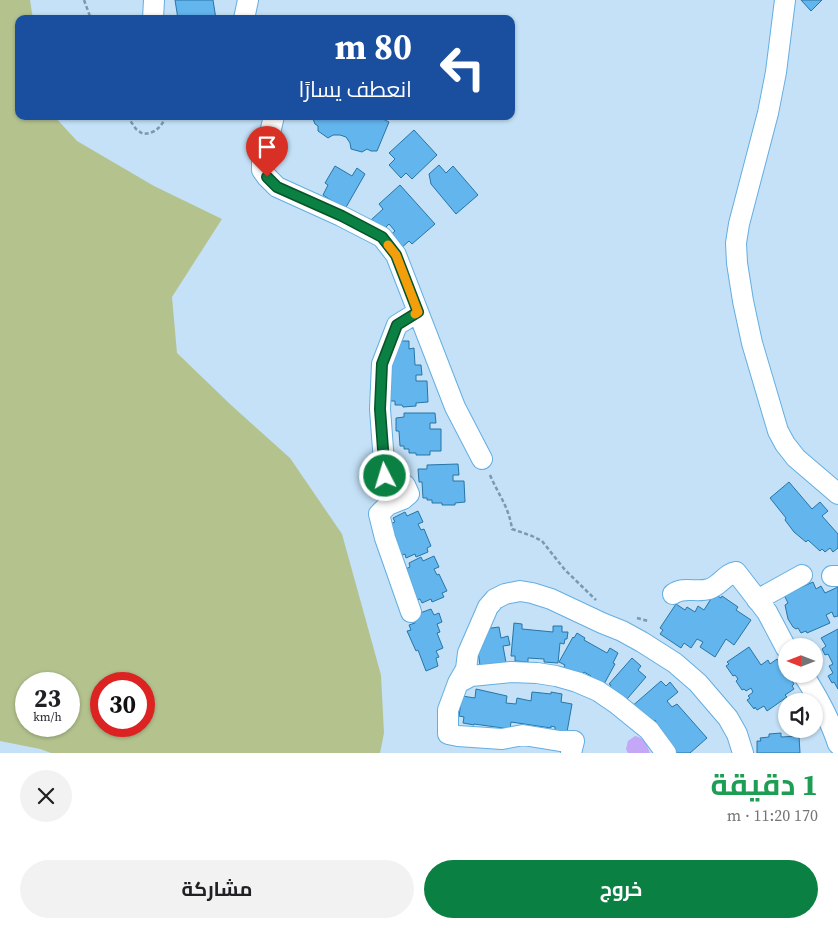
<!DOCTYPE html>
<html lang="ar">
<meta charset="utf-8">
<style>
body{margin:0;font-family:"Source Serif 4",Cairo,serif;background:#f2f2f2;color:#202124;direction:rtl;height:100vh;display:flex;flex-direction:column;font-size:19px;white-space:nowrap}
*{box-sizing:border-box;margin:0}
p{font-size:16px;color:#757577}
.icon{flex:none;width:28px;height:28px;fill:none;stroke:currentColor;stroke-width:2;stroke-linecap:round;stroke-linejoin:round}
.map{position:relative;height:753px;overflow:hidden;direction:ltr}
.panel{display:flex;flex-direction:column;background:#fff;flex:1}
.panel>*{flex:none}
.banner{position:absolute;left:15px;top:15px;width:500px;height:105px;border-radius:10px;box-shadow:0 1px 4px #0004;direction:rtl;background:#1a4fa0;color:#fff;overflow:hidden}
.needle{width:32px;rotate:270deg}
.tools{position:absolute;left:778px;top:638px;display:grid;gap:10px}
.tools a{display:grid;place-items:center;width:45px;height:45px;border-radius:50%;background:#fff;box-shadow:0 1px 4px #0004;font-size:25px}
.speed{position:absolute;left:15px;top:672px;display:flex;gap:10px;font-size:25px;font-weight:700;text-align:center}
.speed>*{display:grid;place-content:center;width:65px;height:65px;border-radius:50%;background:#fff;box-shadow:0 1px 4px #0004;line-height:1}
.speed small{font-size:12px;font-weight:400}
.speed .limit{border:8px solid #d22;background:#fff;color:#111}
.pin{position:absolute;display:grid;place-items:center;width:42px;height:42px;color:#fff;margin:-51px -21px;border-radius:50% 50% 50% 0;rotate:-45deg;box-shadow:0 0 5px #0007}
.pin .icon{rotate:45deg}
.me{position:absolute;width:55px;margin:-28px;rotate:355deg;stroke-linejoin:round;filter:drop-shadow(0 0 4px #0008)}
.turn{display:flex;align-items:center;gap:18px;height:105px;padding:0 20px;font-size:22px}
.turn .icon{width:65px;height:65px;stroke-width:2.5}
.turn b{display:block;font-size:35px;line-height:42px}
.round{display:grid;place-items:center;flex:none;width:52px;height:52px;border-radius:26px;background:#f2f2f2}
.summary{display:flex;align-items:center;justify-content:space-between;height:85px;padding:0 20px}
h1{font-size:30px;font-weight:700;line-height:38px;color:#1e9e55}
.action{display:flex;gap:10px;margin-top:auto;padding:10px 20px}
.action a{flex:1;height:58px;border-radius:30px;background:#0b8043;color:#fff;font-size:20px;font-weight:700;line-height:58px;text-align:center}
.action a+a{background:#f2f2f2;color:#202124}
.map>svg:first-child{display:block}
.green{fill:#b4c38e;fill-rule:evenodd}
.water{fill:#c4a7f6}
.building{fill:#63b5ee;stroke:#2775a6}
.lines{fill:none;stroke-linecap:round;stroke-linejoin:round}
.minor-casing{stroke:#63aee2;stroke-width:22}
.path{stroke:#7a99ae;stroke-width:2.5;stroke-dasharray:4 2.5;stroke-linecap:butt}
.minor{stroke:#fff;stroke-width:20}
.route-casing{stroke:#07532c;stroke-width:12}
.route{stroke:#0b8043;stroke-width:9}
.slow{stroke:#f59e0b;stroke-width:9}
</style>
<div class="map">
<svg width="838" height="753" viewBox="0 0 838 753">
<rect width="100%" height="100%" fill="#c4e1f7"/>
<path class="green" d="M0,0h30l3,19h-14v97h35l23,25 77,45 68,33 -50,78 5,56 54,52 59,53 52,76 39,141 3,58 -4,20h-329l-11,-4 -40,-8zM26,684h43v42h-43zM101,684h43v42h-43z"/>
<path class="water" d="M635,736c11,3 11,7 15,17h-22l-2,-4 2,-8z"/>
<path class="building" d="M175,0h38l3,19h-38z
M801,0h21l-11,11z
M315,116h62l12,6 -12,29h-6l-4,-2 -5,3 -11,-3 -1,-6 -4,-6 -6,-2h-7l-5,3 -10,-7v-5l-3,-2 -2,-5z
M414,130l23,25 -25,24 -6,-6 -5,5 -12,-13 6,-6 -6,-6z
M439,165l7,8 7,-7 25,29 -22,19 -25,-30 -2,-10z
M335,166l17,10 5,-8 8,6 -20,35 -22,-14 5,-10 -3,-2z
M400,185l35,39 -23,20 -3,-3 -10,9 -11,-13 7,-6 -6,-7 -8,8 -10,-12 12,-11 -4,-5z
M392,341h17v8l5,-1 1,17h6l1,10h-6v6h11l1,21 -12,1v3l-13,1 -1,-2h-7v-4h-5z
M404,413h31l1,10h-6v6h11v22h-11v4h-14v-2h-7v-4h-5v-3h-4l-1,-15h-3v-13l8,-1z
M458,464l1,11h-6v6h11l1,21 -10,1v2h-13v-2h-10v-3h-5v-2h-4l-1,-16h-3l-1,-13h9v-4z
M789,482l23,27 8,-7 8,9 -6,5 16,18v14l-5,4 -3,-4 -5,4 -3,-3 -2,2 -12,-11 -2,2 -12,-10 -9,-12 1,-2 -16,-20z
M418,511l5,11 -5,2 3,6 3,-1 7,17 -4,2 1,4 -12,5 -1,-3 -9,4 -1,-4 -5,2 -13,-31 8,-3 -2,-4 12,-6 2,4z
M434,556l5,11 -5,2 3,6 2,-1 8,17 -5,2 2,4 -12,5 -1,-3 -9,4 -2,-4 -4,1 -13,-30 7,-3 -1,-4 12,-6 2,4z
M813,582l3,7 5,-3 4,7 13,-6v29l-4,1 -2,-5 -6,3 4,8 -23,10 -1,-2 -5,2 -3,-5 -2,1 -3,-2 -5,-8 -3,-14 3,-2 -4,-8z
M714,594l7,4 1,-2 16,11 -2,3 15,10 -17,25 -8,-6 -11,18 -15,-10 3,-5 -6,-3 -6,9 -7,-5 -3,5 -21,-14 3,-4 -3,-2 16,-24 9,6 2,-3 8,5 3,-6 6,4z
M431,609l3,6 5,-2 3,9 -5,2 3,8 -3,1 6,15 -7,3 3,6 -3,1 2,8 -12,5 -8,-21 -2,1 -9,-20 4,-1 -2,-5 6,-2 -2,-6 8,-3 -1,-1z
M514,623l8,1v5l31,3v-6h9v6h6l-1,7h-2l-1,5 -4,-1 -2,20 -14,-1v-3l-16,-1v4l-13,-1v-5h-4z
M499,627l2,11 7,-2 2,9 -7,1 4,22 -26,5 -5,-36 8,-8z
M838,629v60l-4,-7 -2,1 -4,-7 5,-3 -4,-7 4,-2 -5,-10 -3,1 -3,-6 4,-3 -5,-8z
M577,633l8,5 -1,2 23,13 3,-5 8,5 -5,10 2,1 -12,22 -14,-8 2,-2 -7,-4 -2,3 -19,-6 2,-4 -6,-3 14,-25 1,1z
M749,647l12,18 7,-5 2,4 7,-5 17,25 -2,2 2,3 -9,6 2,2 -20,14 -3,-5 -7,4 -2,-3 -1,2 -7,-9 3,-2 -2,-2 5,-4 -2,-4 -5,3 -2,-2 -2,1 -6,-9 2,-2 -3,-4 -2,1 -7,-10 3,-2 -2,-2z
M632,658l9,8 -3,4 8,7 -25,29 -14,-16 4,-5 -2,-1z
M661,681l5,5 4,-4 8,10 -11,9 5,6 5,-3 30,34 -17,15h-18l-20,-28 4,-3 -1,-2 -4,3 -21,-15z
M476,689l31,7 -1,7 10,1 1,-6 14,3 1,-9 19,2v-2l11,2 -1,8 11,2 -5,28 -12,-2v-3l-4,-1v2l-40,-6 -1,7 -36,-5v1l-11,-2 1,-6 -5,-1 3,-20 13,2z
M781,733v4l18,-1 1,17h-43v-12h4l-1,-3 9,-1v-3z"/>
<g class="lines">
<g class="minor-casing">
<path id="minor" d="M785,0l-9,72 -8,41 -29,111 -3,19 1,20 6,38 9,42 26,88 7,13 11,14 42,36
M153,19l1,-19
M244,19l4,-19
M274,116l-4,17 -7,17 -1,12v8l5,7 10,10 64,29 41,21 14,18 59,152 27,52
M832,576h6
M673,594c11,-8 23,-1 36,-5 11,-3 17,-16 27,-17l31,40 19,36
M757,600l45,-25
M411,612l-26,-74 -6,-24 9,-9 15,-6 6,-5 -4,-9 -20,-9 -5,-67 2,-45 15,-39 21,-13
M803,674c14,22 27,45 35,70
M458,683l13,-7 40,-4 26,1 19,3 21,6 21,9 19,13 32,26 17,23
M571,753l3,-12h-14l-37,-6 -21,4 -44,-3 -10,-2v-24l10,-27 8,-14 2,-16 20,-46 7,-8 10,-5 15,-3 12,2 19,6 51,24 20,8 20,11 33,21 23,20 30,35 9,16 6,19"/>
</g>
<path class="path" d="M84,0l7,19
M127,116l9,13 7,5c14,-1 17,-7 24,-18
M490,475c8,19 19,32 22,54l20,7 10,5 23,29 31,30
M637,618l11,3"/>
<use href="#minor" class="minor"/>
</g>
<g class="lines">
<g class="route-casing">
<path id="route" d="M267,177l10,10 65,29 40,21 14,18 22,57 -21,13 -15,39 -2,45 5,67"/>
</g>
<use href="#route" class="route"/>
<path class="slow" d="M388,245l8,10 22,57 -3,2"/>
</g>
</svg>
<div class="tools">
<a><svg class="needle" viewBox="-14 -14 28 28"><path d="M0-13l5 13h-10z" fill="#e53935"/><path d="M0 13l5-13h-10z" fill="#757577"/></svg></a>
<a><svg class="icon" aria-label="sound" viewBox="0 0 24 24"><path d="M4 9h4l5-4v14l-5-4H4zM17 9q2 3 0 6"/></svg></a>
</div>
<div class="speed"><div>23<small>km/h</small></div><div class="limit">30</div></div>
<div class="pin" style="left:267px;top:177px;background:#d93025"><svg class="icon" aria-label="arrive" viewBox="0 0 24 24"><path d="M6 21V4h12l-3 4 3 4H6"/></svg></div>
<svg class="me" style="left:385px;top:476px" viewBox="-20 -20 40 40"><circle r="17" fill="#0b8043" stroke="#fff" stroke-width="3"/><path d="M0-11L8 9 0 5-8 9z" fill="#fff"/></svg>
<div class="banner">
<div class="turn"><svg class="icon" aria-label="left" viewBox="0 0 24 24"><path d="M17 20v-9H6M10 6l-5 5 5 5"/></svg><div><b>80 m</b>انعطف يسارًا</div></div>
</div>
</div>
<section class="panel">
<div class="summary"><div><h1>1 دقيقة</h1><p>170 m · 11:20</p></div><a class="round"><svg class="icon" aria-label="close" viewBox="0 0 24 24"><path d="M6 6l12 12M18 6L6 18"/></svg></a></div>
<div class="action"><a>خروج</a><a>مشاركة</a></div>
</section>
